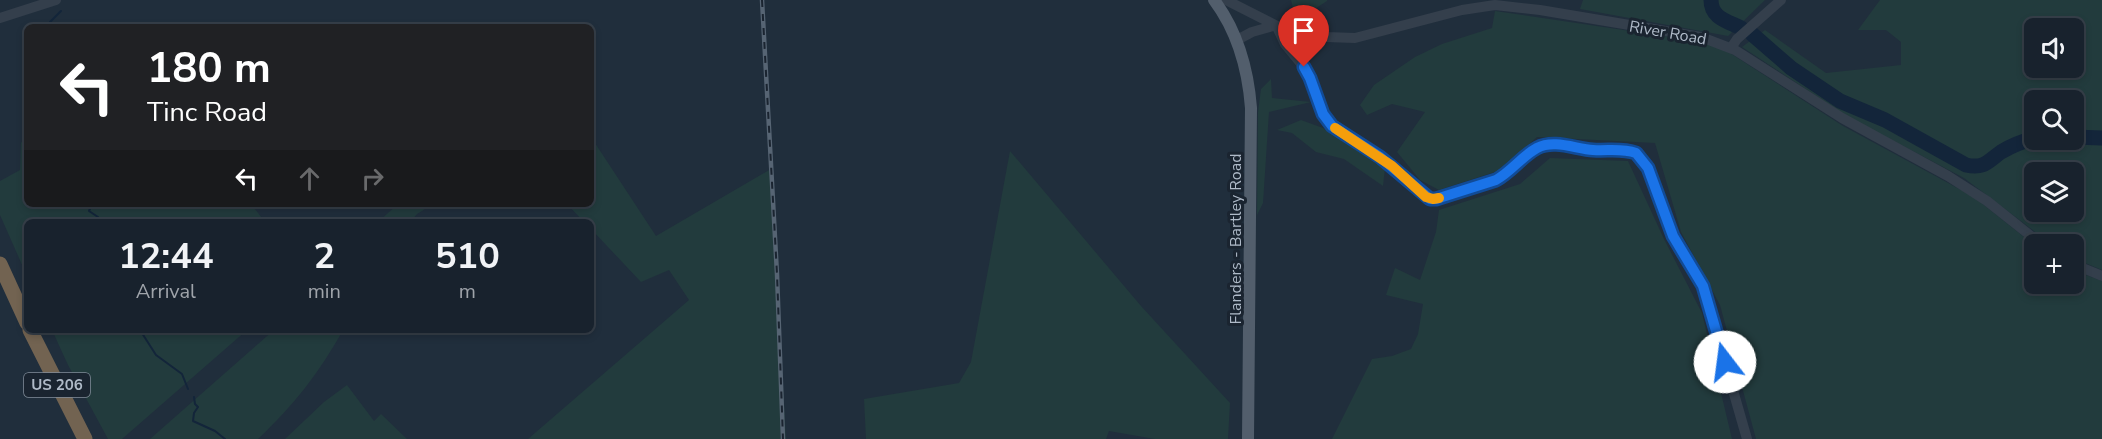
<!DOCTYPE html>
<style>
body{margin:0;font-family:"Nunito Sans",sans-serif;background:#252f39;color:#f1f3f6;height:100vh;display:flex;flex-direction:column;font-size:22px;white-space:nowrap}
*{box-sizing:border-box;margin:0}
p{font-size:20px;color:#9fa4aa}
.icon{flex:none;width:33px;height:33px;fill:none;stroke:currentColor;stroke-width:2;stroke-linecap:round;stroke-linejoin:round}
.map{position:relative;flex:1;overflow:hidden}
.panel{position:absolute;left:24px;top:219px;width:570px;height:114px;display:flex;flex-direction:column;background:#18222d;border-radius:9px;box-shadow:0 3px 9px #0003,0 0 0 2px #363f49}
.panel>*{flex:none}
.hud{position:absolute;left:24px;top:24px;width:570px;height:183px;border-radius:9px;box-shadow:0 3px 9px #0003,0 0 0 2px #363f49;background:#202124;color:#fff;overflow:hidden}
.controls{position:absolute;left:2024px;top:18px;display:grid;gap:12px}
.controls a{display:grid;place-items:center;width:60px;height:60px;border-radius:9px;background:#18222d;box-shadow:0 3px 9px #0003,0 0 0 2px #363f49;font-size:30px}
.pin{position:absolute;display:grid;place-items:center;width:51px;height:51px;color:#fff;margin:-62px -26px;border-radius:50% 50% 50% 0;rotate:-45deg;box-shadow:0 0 6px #0007}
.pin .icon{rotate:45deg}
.me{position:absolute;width:66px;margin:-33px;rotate:345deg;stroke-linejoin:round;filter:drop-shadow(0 0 4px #0008)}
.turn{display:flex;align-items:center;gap:21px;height:126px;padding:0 24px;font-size:27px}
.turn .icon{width:78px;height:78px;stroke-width:2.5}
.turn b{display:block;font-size:42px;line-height:51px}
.lanes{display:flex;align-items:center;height:57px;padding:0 24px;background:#0003;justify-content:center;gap:30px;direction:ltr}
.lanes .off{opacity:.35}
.eta{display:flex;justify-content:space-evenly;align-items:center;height:102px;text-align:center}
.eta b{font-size:36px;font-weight:700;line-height:42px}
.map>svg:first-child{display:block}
.green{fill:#223b3d;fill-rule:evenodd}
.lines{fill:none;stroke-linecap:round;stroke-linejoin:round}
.stream{stroke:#13253a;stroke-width:2}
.river{stroke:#13253a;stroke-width:15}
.minor{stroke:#343f4c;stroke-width:10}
.major{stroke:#525e6c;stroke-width:12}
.highway{stroke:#726351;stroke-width:15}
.rail-casing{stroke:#566473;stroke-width:4.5}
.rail{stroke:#1a2430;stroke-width:2;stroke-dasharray:7;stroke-linecap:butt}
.route-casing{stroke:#114b97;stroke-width:15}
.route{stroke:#1a73e8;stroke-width:10}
.slow{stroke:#f59e0b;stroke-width:10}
.labels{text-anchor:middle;stroke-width:6;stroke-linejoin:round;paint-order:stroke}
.shield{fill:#1a2430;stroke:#828d9a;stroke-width:1.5}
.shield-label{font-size:15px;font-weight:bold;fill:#afbac8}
.street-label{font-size:16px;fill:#afbac8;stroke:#1a2430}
</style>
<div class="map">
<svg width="2102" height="439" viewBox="0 0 2102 439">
<rect width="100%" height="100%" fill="#202e3c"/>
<path class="green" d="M1291,0h36v1l-31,20z
M1583,0h182l-37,36 -148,-27z
M1880,0h222v270l-29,-12v-14h-22l-87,-66 -116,-61 -106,-70 23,-17 61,43 75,-8v-23l-15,-12h-28zM2034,28h39v40h-39zM2034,100h39v40h-39zM2034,172h39v40h-39z
M1495,11l203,30 29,10 116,75 131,71 60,48v39h39v-14l29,11v158h-346l-36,-134 -39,-73 -26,-89 -118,-6 -36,33 -62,20 -19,-10 -23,-28 28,-40 -33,-8 -25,11 -7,-10 14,-20 41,-28 27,-13 50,-16z
M1271,79l1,19 39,4 -42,10 -6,91 -6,12 1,-103 3,-23z
M1301,120l22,8 62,40 -2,18 -39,-27 -28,-7 -24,-19 -15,-3z
M591,137l65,99 115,-67 15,270h-258l161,-139 -20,-30 -28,12 -50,-53v-7h-7l-17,-18h24z
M21,142l6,3v59h224l14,18h-238v54l-27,-61v-34l20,-11z
M1010,151l131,155 89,97 -2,36h-73l-46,-8 -3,8h-240l-2,-40 95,-16 12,-21z
M1550,158l78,3 36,78 38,74 30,126h-400l40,-80 20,-3 19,-7 7,-15 5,-30 -37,-9 9,-27 25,12 16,-48 3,-22 81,-26z
M398,204h35l-16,10 -7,8h-32z
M52,330h195l-125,109h-14l-40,-74z
M274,330h69c-24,43 -49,75 -85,109h-108z
M347,385l27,36 7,-7 26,25h-122l39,-37z"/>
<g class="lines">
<path class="stream" d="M47,27l3,-5 11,-11
M27,45l-2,6 2,2
M92,204l-3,7 9,6v5
M140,330l16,25 26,19 6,15
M194,397l1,7 3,3 -4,6 -1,8 22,10 10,8"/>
<path class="river" d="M1711,0c0,18 16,21 30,28
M1752,34l39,34 49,33 45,19 81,45c18,4 21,-3 35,-13 10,-6 22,-11 33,-13
M2073,137l29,1"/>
<path class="minor" d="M1226,0l51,26
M0,18l56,-18
M1277,27l8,17 23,28 12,35 7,14 65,45 34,31 10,2 60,-19 9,-5 24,-22 13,-7 21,-1 23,5h36l14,3 12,15 25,68 30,50 44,153
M1237,40l15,-8 21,-6 53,11 29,1 107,-28 33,-5 45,5 161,27 34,13 107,68 106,58 39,25 54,43
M1731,48l6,-9 44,-39
M2073,264l29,12"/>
<path class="major" d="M1214,0c24,32 34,69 37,108l-3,331"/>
<path class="highway" d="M0,264l27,59
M30,330l55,109"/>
<g class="rail-casing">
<path id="rail" d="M762,0l15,274 6,165"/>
</g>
<use href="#rail" class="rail"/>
</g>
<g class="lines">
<g class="route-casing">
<path id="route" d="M1304,67l6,11 13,36 9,12 48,31 50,42h6l60,-19c16,-9 26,-24 41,-32 17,-9 39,1 56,2 15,1 29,-2 43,3l12,15 25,68 30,50 22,76"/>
</g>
<use href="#route" class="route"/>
<path class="slow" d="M1335,128l57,38 34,31 7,2 6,-1"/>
</g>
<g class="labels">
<rect class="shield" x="24" y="373" width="66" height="24" rx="4.5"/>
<g class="shield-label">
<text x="57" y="390">US 206</text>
</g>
<g class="street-label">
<text transform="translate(1668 32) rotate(10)" y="6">River Road</text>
<text transform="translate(1235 239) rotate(-90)" y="6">Flanders - Bartley Road</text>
</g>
</g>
</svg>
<div class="controls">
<a><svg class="icon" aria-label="sound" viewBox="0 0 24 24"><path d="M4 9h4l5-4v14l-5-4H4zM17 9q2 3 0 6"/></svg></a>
<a><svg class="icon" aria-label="search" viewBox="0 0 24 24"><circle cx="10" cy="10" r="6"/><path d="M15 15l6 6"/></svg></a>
<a><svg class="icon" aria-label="layers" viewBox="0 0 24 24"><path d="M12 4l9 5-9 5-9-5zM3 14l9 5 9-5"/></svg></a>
<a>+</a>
</div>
<div class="pin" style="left:1304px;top:67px;background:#d93025"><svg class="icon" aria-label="arrive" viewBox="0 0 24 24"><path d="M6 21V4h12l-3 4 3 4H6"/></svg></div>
<svg class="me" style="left:1725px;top:362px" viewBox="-20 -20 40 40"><circle r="19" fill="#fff"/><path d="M0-13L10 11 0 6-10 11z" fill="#1a73e8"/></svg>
<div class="hud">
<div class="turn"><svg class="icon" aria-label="left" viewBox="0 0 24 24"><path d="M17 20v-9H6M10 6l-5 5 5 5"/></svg><div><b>180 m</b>Tinc Road</div></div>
<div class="lanes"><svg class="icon" aria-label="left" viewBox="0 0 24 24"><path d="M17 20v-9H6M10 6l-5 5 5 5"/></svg><svg class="icon off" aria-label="ahead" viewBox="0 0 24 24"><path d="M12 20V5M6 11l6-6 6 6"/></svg><svg class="icon off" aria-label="right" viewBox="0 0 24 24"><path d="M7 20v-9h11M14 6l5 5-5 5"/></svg></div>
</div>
<section class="panel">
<div class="eta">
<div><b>12:44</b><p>Arrival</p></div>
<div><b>2</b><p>min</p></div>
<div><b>510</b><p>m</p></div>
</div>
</section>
</div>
